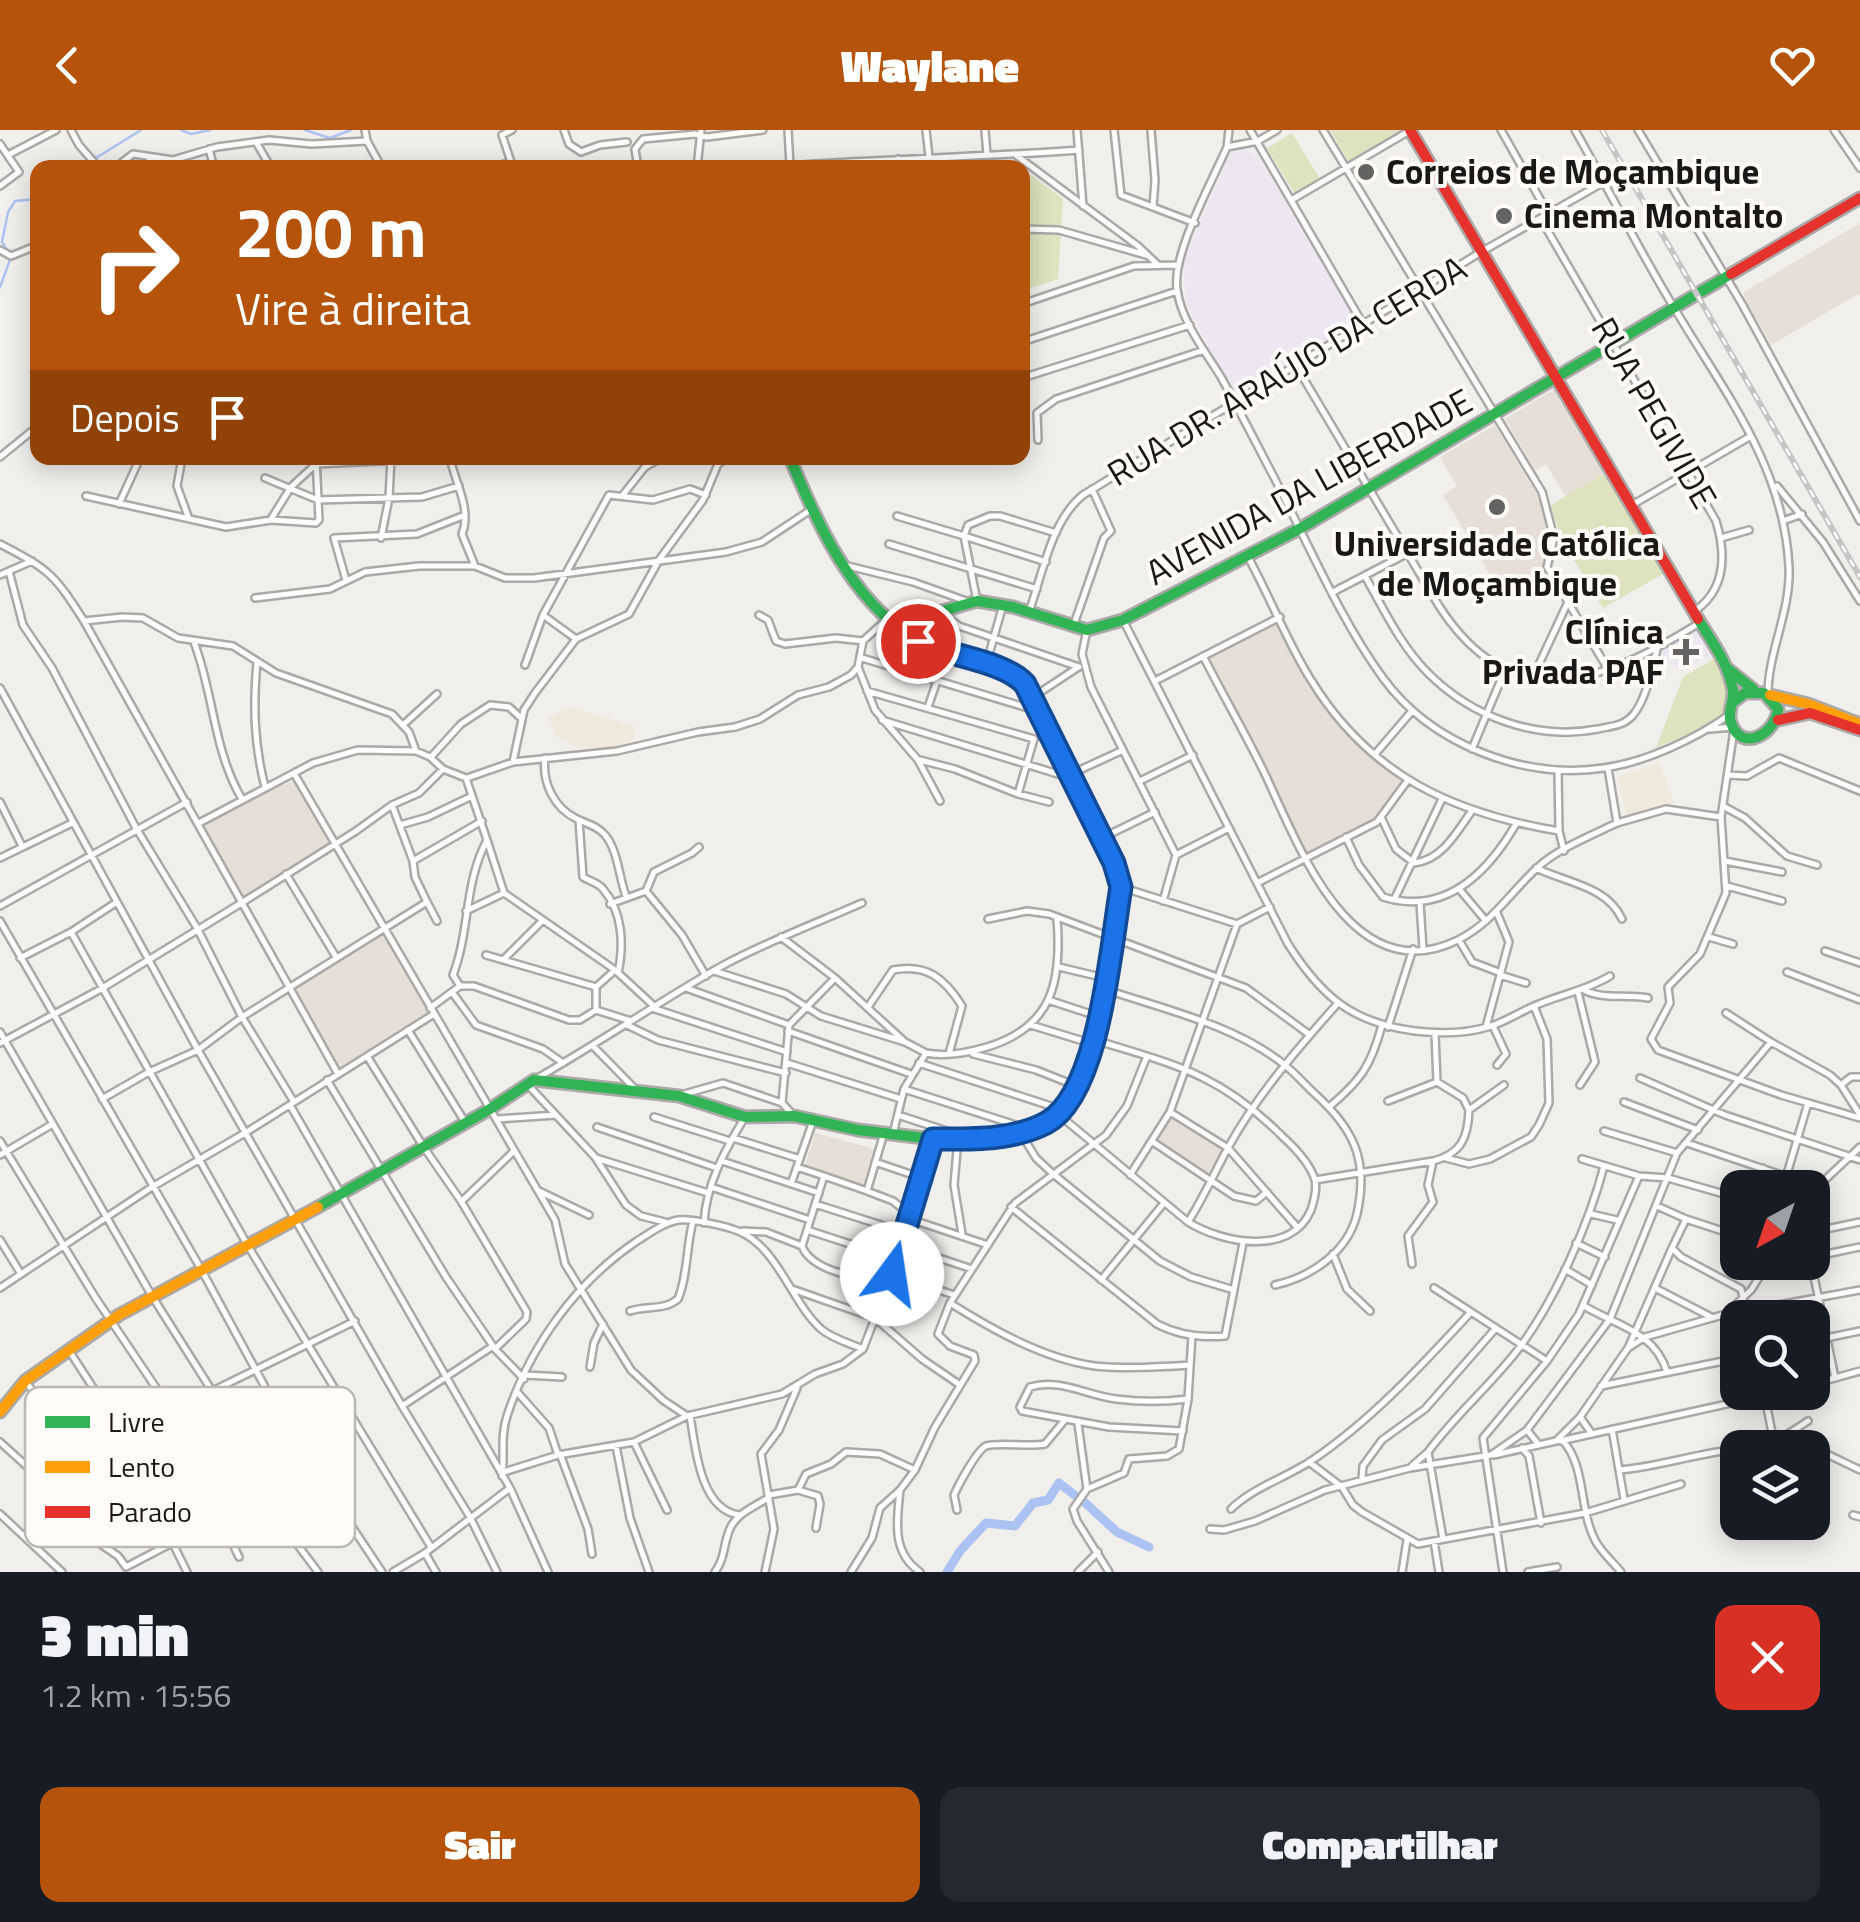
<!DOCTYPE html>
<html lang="pt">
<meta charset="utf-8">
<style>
body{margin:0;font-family:"Titillium Web",sans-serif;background:#242831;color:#f1f3f6;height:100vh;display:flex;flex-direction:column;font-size:38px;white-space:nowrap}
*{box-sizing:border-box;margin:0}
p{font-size:32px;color:#9ea1a6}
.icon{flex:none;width:55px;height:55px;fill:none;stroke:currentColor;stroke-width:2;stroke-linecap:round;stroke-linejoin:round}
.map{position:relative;height:1442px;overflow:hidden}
.sheet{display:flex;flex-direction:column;background:#171b24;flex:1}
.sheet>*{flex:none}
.top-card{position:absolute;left:30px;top:30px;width:1000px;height:305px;border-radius:20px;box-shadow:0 5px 25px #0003;background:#b45309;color:#fff;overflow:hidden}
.needle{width:65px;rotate:220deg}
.fabs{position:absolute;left:1720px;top:1040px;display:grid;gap:20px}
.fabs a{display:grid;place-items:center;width:110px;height:110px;border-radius:20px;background:#171b24;box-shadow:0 5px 25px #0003;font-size:50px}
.pin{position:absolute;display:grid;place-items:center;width:85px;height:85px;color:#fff;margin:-42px;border:5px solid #fff;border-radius:50%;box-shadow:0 2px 10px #0007}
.me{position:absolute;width:110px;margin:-55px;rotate:14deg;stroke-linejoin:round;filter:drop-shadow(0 0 8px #0008)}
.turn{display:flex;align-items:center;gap:35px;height:210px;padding:0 40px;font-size:45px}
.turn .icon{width:130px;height:130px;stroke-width:2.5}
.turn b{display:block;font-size:70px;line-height:85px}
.then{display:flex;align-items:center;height:95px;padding:0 40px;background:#0003;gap:20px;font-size:38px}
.round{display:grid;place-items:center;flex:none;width:105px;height:105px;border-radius:20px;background:#242831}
.overview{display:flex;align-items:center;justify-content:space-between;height:170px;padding:0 40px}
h1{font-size:60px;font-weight:800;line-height:75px}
.button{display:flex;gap:20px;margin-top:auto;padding:20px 40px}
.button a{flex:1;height:115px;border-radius:20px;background:#b45309;color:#fff;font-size:40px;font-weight:800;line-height:115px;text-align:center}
.button a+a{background:#242831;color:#f1f3f6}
header{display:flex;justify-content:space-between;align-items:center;height:130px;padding:0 40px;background:#b45309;color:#fff;font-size:45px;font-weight:800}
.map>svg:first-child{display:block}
.commercial{fill:#efeadc}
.built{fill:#e5dfd8}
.medical{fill:#ede7f2}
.green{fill:#dee2bf}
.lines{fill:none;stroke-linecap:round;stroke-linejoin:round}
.stream{stroke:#acc2f3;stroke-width:2.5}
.river{stroke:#acc2f3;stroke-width:9}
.street-casing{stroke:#aba9a7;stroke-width:10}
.fast-casing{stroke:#aba9a7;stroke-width:15}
.slow-casing{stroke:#aba9a7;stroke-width:15}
.jam-casing{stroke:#aba9a7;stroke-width:15}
.street{stroke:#fdfdfc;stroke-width:5}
.fast{stroke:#30b455;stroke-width:10}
.slow{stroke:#ff9f0a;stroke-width:10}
.jam{stroke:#e5322d;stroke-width:10}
.rail-casing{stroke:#c6c5c5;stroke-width:6}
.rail{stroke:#fffcf9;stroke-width:2.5;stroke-dasharray:8;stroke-linecap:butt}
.route-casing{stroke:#114b97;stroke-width:25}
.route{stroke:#1a73e8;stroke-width:18}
.poi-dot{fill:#656361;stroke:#fffcf9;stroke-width:4}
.labels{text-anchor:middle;stroke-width:8;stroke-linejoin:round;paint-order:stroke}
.poi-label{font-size:35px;font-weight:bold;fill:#191816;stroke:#fffcf9;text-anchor:start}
.street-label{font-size:35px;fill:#191816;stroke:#fffcf9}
.key{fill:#fffcf9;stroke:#bab8b5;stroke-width:2.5}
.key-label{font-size:28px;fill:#191816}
</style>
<header><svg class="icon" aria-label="back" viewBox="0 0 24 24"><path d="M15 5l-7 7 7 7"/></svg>Waylane<svg class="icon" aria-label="heart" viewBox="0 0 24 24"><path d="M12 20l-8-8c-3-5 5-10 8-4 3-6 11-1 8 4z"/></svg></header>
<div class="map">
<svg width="1860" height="1442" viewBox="0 0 1860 1442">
<rect width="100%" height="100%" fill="#f1efec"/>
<path class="commercial" d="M570,577l65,19v12l-14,10h-43l-22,-12 -8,-18z
M1659,632l15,41 -47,14 -10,-40z"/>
<path class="built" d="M1860,93v70l-89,52 -27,-48v-5z
M1554,259l51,84 -39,24 -20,-33 -11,6 -30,-51z
M1495,295l45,75 13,34 -6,30 -46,29 -58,-98 14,-9 -17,-29z
M1279,487l31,60 39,53 57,49 -24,39 -75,39 -101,-202z
M296,650l33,64 -89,58 -46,-82z
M384,802l47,78 -94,59 -48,-82z
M1171,982l54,33 -20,33 -53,-32z
M815,1003l64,17 -15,41 -61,-19z"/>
<path class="medical" d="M1236,18l11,1 13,11 97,163 -123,75 -47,-94 -3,-27 2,-23 42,-95z
M1697,501l14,23 -26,16 -25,-9 3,-11z"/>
<path class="green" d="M1330,0h73l-54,32z
M1292,3l28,46 -25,15 -28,-46z
M1022,38l41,31 -5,80 -36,12z
M1605,343l60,100 -62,35 -43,-71 -9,-32z
M1717,527c35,66 -12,68 -61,91l27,-71z"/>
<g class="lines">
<path class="stream" d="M181,0l10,4 19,-4
M305,0l25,8 21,-8
M88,38l8,-10 45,-28
M9,123l-7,-11 6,-30 7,-11 23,-2
M0,157l10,-27"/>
<path class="river" d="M1081,1369l36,33 32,15
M947,1442l13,-21 26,-28 29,3 18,-23 15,-3 11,-17 18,14"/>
<g class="street-casing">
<path id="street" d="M71,0l8,15 20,23
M365,0l2,11 15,27
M564,0l5,14 12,8 19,-7 27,-3
M788,0l2,35
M926,0l3,27
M985,0l2,25
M1077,0l6,76
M1114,0l7,65 74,28
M1151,0l4,50 -2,27
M1229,0l-2,17c-15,35 -55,106 -50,142 4,32 28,62 44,88 16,29 31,58 46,87 37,69 70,151 116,214 48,66 140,102 221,90 42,-6 91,-29 125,-53
M1250,0l113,194
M1323,0l219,362 12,46 -7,29 62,104
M1501,0l48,85
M1575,0c34,60 65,122 101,181 49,82 108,156 113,256 2,44 -21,85 -21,127
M1638,0l104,174 118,217
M1834,0l26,38
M256,12l15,26
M0,14l19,28 -19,14
M1227,17l31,-6 19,-11
M209,19l5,19
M8,25l48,-25
M1017,26l121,90 19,18
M149,27l3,11
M115,38l18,-14 40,6 44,-13 52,-7 43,4 55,-3
M491,38l20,-6 -9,-27 10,-5
M638,38l-3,-19 8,-10 52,-5 12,3 56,-7
M697,38l4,-38
M758,38c107,-9 214,-10 321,-18
M884,38l14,-9
M1293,69l118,-69
M1542,91l174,300c10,33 10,68 -21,90
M1022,99l37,1 87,25
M0,120l11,6 27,-11
M1022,174l112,-38 44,-1
M1022,212l155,-51
M1295,234l144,242c74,115 167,75 262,16
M1022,248l168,-53
M1038,310l-1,-27 19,-14 148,-49
M0,327l38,-31
M182,328l-5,28 12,33
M450,328c5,24 22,52 12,76l13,32
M265,348l53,22 104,-3 37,-11
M1777,356l46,56 37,59
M86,366l140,31 45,-7 45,3 3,-3 -3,-62
M622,366l23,-29 16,-9
M119,374l21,-46
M1632,375l119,-69
M897,386l67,20 4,-11 22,-9h10l56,17
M271,389l20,-32 25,-23 130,-6
M1783,391l19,-7
M381,408l8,-40 2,-40
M1721,408l28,-8
M0,414c50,26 54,30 84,77l254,453
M889,414l148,45
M1248,427c22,40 39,85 63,123 59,96 142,133 248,151
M848,436l65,16 56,20
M9,441l14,54 29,43 84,160 61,100 45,89 52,85
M0,445l32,-14
M1365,446c19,34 36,70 63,97 44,44 108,68 170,56 13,-3 26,-3 35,-14 14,-17 18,-45 24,-65
M346,450l-12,-42 83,-4 48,-19
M1333,462l73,-38
M255,468l75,-9 35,-17 54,-6h56l30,12h29l192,-26 36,-10 50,-33
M977,471l-13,-65 82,26
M1029,482c14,-39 22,-91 54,-117l398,-243 123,-70
M942,483l17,13 120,41
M543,485l33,24
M759,485l9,5 8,21 9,3 51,-6 27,3
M1123,490l165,324c33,52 64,79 127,87 25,3 51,3 76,-5 16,-5 32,-16 48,-22 24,-10 48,-14 71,-28
M84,491l38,-4 21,1 35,20 55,8 43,27 116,41 17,18 7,19
M1073,497l31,-89 7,-7 -19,-42
M1087,500l-5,24 9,33 85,168
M194,512c20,52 19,108 48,157
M1203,526c20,39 42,77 61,116 34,71 86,221 194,168 34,-17 52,-47 79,-72 20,-19 55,-33 80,-45l-9,-55
M862,528l176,53
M257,532c-4,44 -3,82 8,125
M525,535l18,-50 66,-120 44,5 37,-11 16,6
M986,535l17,-60
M858,537l17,43 43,50 22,41
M1533,547l35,-75
M1155,551l125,-64
M0,558l198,362 204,356 68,111 27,55
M867,561l167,48 -16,55
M1033,567l44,-29
M928,577l9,-26
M882,590l189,58
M404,594l33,-30
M1710,599l23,-2
M1734,600l-13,87 5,76 -26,61 -32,33 2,16 -19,36 7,11 123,45 79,23
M1472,619l33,-79
M1376,623l36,-42
M431,627l30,-33 29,-19 19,2 13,12
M545,628c-3,25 9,50 32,61 10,5 21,7 28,16 13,15 14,43 21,61
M920,630l35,9 63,25 31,8
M513,632l11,-52 11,-17 41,-54 53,-25 30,-54 44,-60 15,-36 10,-6
M1558,640l1,61 5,20
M1071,644l52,-24
M295,645l253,433 7,12 10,44 66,106 32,30 24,16
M1727,645l20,1 32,-18 81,33
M467,648l46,-16 104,-11 81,-19 37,-5 25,-8 38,-24 31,-8 22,-12 7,-8 5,-26 24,-22
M1140,651l53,-26
M0,672l22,44
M392,675l21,56
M1723,676l22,12 42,38 30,9
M1382,689l14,30 18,14c28,-3 42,-30 57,-51
M579,690l4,57c6,4 16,6 20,12 20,23 21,56 15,84
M199,693l114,-60 45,-13 58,1 14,6 13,12 23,9 21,62c-23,43 -17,91 -34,135l7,11 -30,22
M1617,693l49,-14 55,8
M400,695l28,-8 44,-21
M1346,707l13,28 24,32c62,19 104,-23 133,-73
M1102,708l53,-26
M487,710l17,53 111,77 40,37
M0,728l72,-35
M1725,731l57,11
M1536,738c31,15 71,18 86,51
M286,744l50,83
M1257,753l120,-61 31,-42
M1727,756l55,15
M1121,757l116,37 33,-17
M1460,760l26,31
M646,761l36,44 24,41
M1394,770l48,-101
M1163,771l13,-46 53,-27
M427,772l10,19
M1420,773l3,46
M610,774l36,-13 8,-19 38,-19 7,-6
M0,776l187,-104
M466,781l38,-18
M988,789l39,-8 22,3 197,74 64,47
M0,791l201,348 90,166 91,137
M71,802l46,-30
M781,807l54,41 70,64 21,11
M1709,807l24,7
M1459,810l13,22 29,11
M1825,821l35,12
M486,825l110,32
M20,828l51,-26 177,314 183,301
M504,829l38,-38
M1059,837l46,11
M714,841l72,23 35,22 84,26
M1787,842l73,28
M1500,845l26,8
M460,856h14l95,34h11l16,-10 35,11
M686,858l103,37
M1104,859c59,20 132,36 182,77 10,8 18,18 28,27 40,36 55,67 43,121 -9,38 -46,63 -82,71
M1584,860c19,10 43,4 64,8
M452,862l24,33 67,24 20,14
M1578,862l17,70 -15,23
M1048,870l49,16
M868,877l25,-37c34,-7 52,9 69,36l-13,48
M596,878v-21l19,-17
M652,878l135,44
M1726,883l45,29
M627,895l31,15 128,33
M1031,895l62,19
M1493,896l13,28 -9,11
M1388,897l25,-78
M1486,897l23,-85 -12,-29
M408,900l57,92
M788,901l123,43
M0,902l152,264 60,95 82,149 24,32
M1095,910c81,25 125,34 188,97 12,11 27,26 32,43 2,9 -1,21 -4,30 -20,47 -89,33 -123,12
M0,913l101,-54 142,-87 113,-71 36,-26 27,-12 24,-24
M594,917l43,44
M973,924l63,16 43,17
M367,926l56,90 38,55 66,111 -1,7 -30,29
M1147,926l-20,50 -21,29 -91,68 -65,100c43,27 94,56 145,63 32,3 64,1 95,-1
M787,933l114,36
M919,933l144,47
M1640,948l85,37 135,45
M327,950l119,197 49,72 29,30
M534,950c63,-36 123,-77 186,-113 46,-25 94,-43 142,-64
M528,955l67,72 31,48 15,11 24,6
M1841,955l10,-8h9
M904,959l121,39
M681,965l42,-12 59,20 12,13
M102,969l47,-27 49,-22 44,-33 185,-115 -12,-25 -2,-16 69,-40
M1388,971l49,-19
M1624,972l74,28
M782,973l7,-78 46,-47
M290,975l220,383 -85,65 -32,19
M1329,977c32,-27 42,-41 53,-82
M1469,980l35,-25
M1170,982l58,36 69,79
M1058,984l130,108c16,-25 27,-51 41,-76 29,-52 70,-99 109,-143
M898,985l70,23
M654,987l76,24
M497,989l59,-4
M597,997l120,41
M1604,1001l73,22
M1020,1002l16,26 16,15 108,88 31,16 43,13
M884,1003l-17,58 -43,-15 -22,70c10,27 61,32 87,38
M893,1004l11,-45 22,-36c21,4 41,0 61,-6 66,-20 75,-66 70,-128
M733,1008l67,21
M958,1009l-4,46 8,49
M0,1011l95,156 78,116
M1153,1012l81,54 22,5 11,-9
M1687,1013l130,44
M0,1025l51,-30
M596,1028l112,35
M1446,1028l23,6 21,-5 41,-22 8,-12 10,-22 -2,-64 -13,-33
M1582,1029l57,17
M722,1031l97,32
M875,1032l47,16
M797,1037l27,9
M1787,1044l21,-71
M1130,1045l40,-63 67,-188
M1315,1050l118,-19c28,-7 35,-23 36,-51l-6,-12 -26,-16 -2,-48
M791,1054l22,-63
M711,1057l99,33
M1757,1058l6,-20
M539,1061l50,24
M867,1061l26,10 26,21 69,23
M1812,1062l48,-45
M462,1071l52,-50
M815,1074l88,28
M1657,1076l29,13
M1011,1077l146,117c21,11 45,14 68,12l18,-93
M1591,1084l26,6
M911,1087l22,-78
M704,1093c2,-39 21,-73 41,-106
M807,1100l89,29
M743,1101l23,1 36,14
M1812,1102l48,-10
M1738,1106l-52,-17 -14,29 9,9 60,32 7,29
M0,1110l21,34
M1576,1113l29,14
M898,1120l26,3 48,16
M1333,1124l14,35 23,22
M1812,1127l48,-10
M1811,1132l24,116 -23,6
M1412,1134l-4,-28 25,-34 -5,-17 5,-24
M1767,1135l14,-3
M1565,1139l27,16
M892,1144l16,-60
M1101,1150l63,-77
M0,1158l152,-101 93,-54 189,-119
M1434,1158l113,73
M1655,1158l58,30
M792,1159l83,29 47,41 38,26
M1584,1176c34,20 71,26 83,66
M630,1181c17,-6 34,0 48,-12 10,-24 8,-52 15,-78
M1729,1184l131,-24
M1812,1211l48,-10
M1629,1216l43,-98
M68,1219l37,57 82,166
M590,1237l4,-24 9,-19
M526,1245l36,2
M1835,1248l25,-7
M25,1251l85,107 -1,7 -34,22
M1601,1256l137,-28
M1764,1262l10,51
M518,1263l31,35 9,27
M402,1276l91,-60
M181,1279l25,79 33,69
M690,1285c5,31 10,96 50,100
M1580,1287l12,17
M1078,1294l9,65 -14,20 4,12 32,51
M1612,1299l12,70
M1527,1300l12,15
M1183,1301l-74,-4 -87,-16 -2,-4 10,-20c30,-9 55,8 86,12 24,3 48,3 72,0
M1560,1311l221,-49
M1563,1311c23,25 16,69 32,99 6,12 18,22 26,32
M0,1312l42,38 51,59 25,17 8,11 46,-24
M124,1312l70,-42 161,-79
M634,1312l33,68
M1804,1313l56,27
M616,1316l14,72 19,54
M1522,1318l7,8 12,67
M1753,1318l21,-5 34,-22
M560,1324l28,75 4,25
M1494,1325l62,-14 24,-24 48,-69 17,-11 81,-23 25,-24 18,-28
M1309,1332l33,25 11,18 9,7 56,32 167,-31 96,-29
M1412,1336l16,-14
M1619,1340c40,-3 78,-17 119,-21
M504,1342l54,-17 76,-13 53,-26 95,-22 33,-20 28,-10 20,-15 29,-75 62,21
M502,1346c3,-20 -2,-39 5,-60 23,-70 69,-134 130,-175 13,-8 26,-18 41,-21 12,-2 48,6 60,11 40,16 53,71 83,98 12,10 28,14 42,20
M1362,1349l1,-13 19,-26 43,-31 71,-81
M510,1358l38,84
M1087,1359l37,-16 5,-14 38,-3 12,-7 9,-50 4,-64
M798,1360l8,-16 25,-10 15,-12 34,2 35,16
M900,1360c-3,31 -9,62 20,82
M769,1365l29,-5 20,6 2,8 -4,24
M1231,1379c23,-22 54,-31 80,-48 61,-41 111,-96 160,-149
M957,1380l-3,-15c5,-11 23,-45 32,-49 10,-4 44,1 59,-2l19,-23
M0,1384l62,58
M1853,1385l7,2
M1210,1399l14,1 31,-9 70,-31 85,-22 81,-13 36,-25 83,-111 67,-166 94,-111 59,33 11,10 19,30
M1443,1409l-15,-87c28,-38 64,-68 92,-105 36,-49 69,-123 84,-181
M1434,1411l5,31
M425,1423l11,19
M715,1442c10,-14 8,-25 14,-41 6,-17 25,-24 39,-33
M765,1442l9,-43 -13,-75 18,-24 18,-42
M851,1442l21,-34 8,-30 20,-18 15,-20 20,-43 40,-66 -1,-6 -24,-9 -12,-12 12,-31
M1078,1442l20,-20
M1402,1442l5,-32
M1503,1442l-20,-134 64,-77 32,-47 60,-138 29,2 70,20
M1528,1442l29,-5"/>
</g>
<g class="fast-casing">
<path id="fast" d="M790,328c26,63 60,139 120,178 36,24 100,17 121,59
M1698,489c14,23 31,45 35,72 1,11 -6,22 -2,32 11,31 45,10 47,-14l-14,-16h-19l-12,9
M894,495l83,-24 36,6 74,23 36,-10 178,-92 430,-254
M1728,539l25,20
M318,1077l172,-98 44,-29 145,16 66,21 49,-1 64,14 75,9 58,-1 53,-15"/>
</g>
<g class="slow-casing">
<path id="slow" d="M1770,565l38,9 52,20
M0,1282l25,-31 94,-66 199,-108"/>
</g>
<g class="jam-casing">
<path id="jam" d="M1410,0l288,489
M1731,144l129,-76
M1031,565l83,168 7,24c-11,59 -21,207 -77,236
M1778,590l32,-7 50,17"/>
</g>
<use href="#street" class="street"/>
<use href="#fast" class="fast"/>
<use href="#slow" class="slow"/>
<use href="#jam" class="jam"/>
<g class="rail-casing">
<path id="rail" d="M1602,0l258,447"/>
</g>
<use href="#rail" class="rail"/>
</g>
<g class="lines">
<g class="route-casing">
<path id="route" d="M892,1144l41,-135c37,0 79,2 113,-16 54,-28 65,-179 75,-236l-7,-24 -89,-179c-22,-24 -76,-27 -107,-43"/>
</g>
<use href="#route" class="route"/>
</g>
<g class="poi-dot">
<circle cx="1366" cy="42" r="10"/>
<circle cx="1504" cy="86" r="10"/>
<circle cx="1497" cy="377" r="10"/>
<path d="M1681 507h10v10h10v10h-10v10h-10v-10h-10v-10h10z"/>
</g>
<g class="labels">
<g class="poi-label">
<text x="1386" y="54">Correios de Moçambique</text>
<text x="1524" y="98">Cinema Montalto</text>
<text x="1497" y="426" text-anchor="middle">Universidade Católica<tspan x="1497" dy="40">de Moçambique</tspan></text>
<text x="1664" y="514" text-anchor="end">Clínica<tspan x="1664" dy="40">Privada PAF</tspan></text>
</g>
<g class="street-label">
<text transform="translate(1287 241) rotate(-31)" y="12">RUA DR. ARAÚJO DA CERDA</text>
<text transform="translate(1654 283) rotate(60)" y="12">RUA PEGIVIDE</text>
<text transform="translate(1309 357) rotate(-29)" y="12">AVENIDA DA LIBERDADE</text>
</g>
</g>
<rect x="25" y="1257" width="330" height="160" rx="15" class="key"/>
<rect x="45" y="1286" width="45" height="12" fill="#30b455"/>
<rect x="45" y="1331" width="45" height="12" fill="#ff9f0a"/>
<rect x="45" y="1376" width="45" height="12" fill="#e5322d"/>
<g class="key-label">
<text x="108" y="1302">Livre</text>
<text x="108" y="1347">Lento</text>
<text x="108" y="1392">Parado</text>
</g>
</svg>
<div class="fabs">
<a><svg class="needle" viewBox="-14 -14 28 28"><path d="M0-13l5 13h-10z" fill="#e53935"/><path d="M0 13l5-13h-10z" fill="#9ea1a6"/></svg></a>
<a><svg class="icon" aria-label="search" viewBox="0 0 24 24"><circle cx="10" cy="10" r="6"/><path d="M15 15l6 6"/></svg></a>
<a><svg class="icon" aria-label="layers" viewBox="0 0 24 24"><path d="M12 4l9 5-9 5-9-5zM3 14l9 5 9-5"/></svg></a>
</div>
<div class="pin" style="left:918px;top:511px;background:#d93025"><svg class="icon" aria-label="arrive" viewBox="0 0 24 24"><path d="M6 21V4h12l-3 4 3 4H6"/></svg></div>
<svg class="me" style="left:892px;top:1144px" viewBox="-20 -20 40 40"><circle r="19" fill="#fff"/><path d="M0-13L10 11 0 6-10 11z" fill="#1a73e8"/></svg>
<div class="top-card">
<div class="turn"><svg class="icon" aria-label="right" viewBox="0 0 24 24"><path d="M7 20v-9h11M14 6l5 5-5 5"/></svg><div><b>200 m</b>Vire à direita</div></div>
<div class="then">Depois<svg class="icon" aria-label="arrive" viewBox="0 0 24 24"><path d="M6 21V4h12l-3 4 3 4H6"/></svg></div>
</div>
</div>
<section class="sheet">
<div class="overview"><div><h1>3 min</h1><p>1.2 km · 15:56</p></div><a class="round" style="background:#d93025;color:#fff"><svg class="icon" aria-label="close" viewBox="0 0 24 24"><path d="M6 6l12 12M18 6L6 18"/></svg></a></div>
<div class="button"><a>Sair</a><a>Compartilhar</a></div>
</section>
